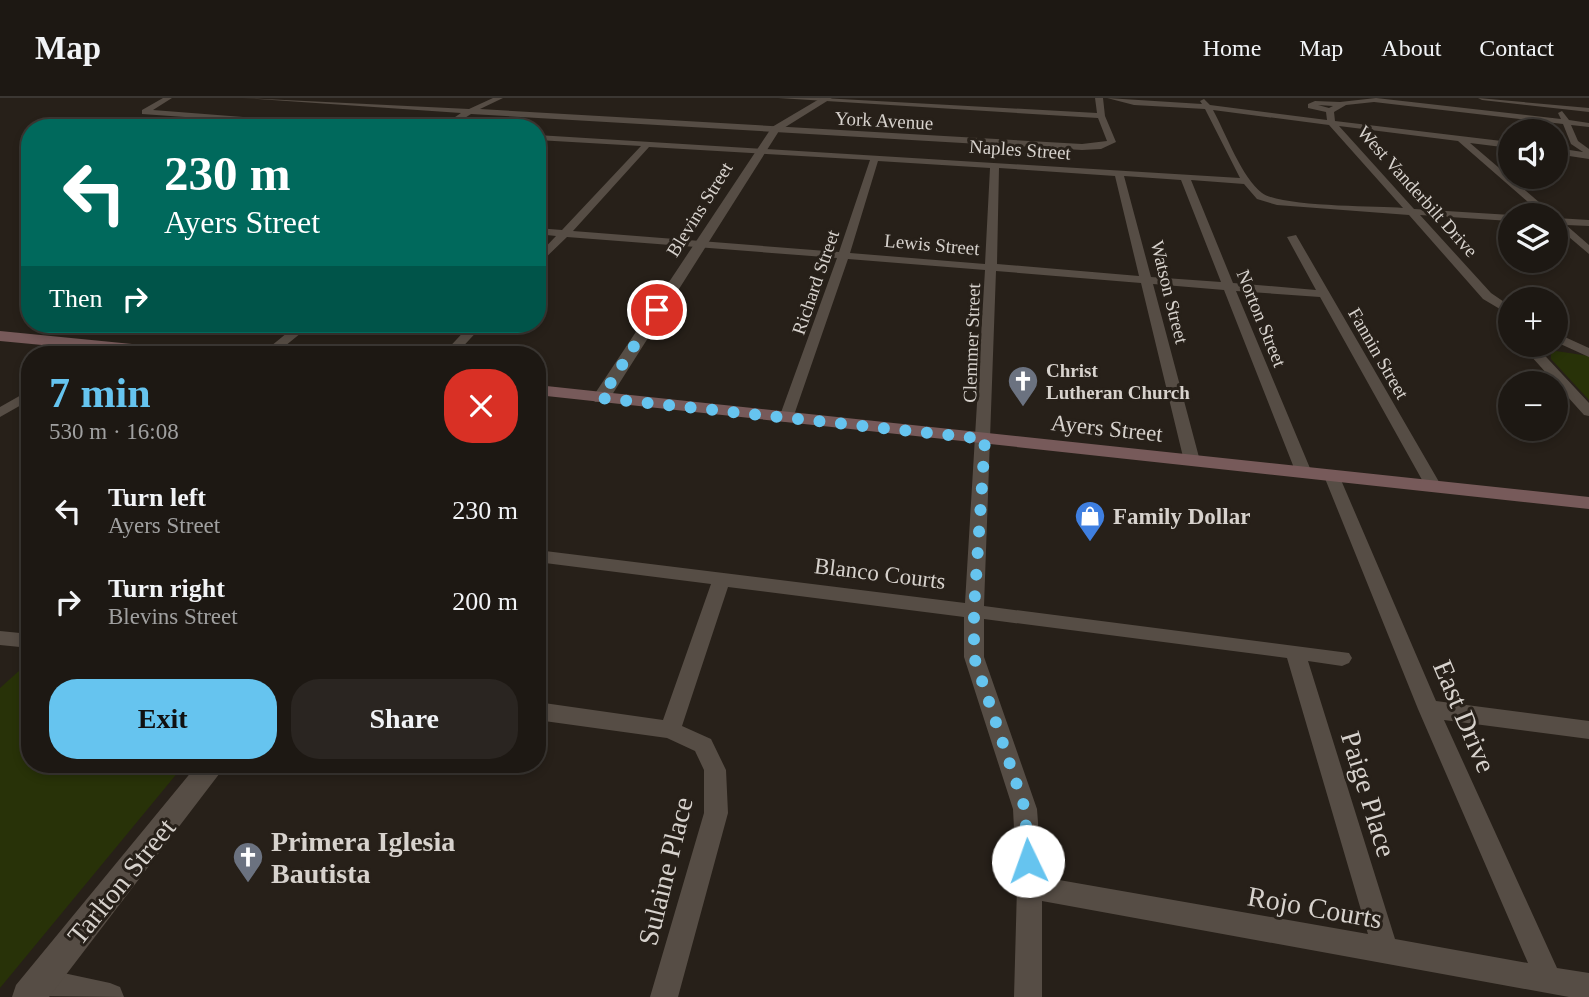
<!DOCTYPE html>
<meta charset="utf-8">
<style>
body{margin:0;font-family:"Times New Roman",serif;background:#2a2521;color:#f1f3f6;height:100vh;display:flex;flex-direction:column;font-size:26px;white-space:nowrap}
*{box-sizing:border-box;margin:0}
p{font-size:23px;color:#a0a0a0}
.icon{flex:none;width:38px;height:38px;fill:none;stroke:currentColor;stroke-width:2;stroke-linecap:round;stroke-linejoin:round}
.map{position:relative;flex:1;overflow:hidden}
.details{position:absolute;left:21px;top:248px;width:525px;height:427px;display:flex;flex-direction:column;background:#1d1813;border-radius:28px;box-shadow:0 4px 10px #0003,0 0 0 2px #3b3733}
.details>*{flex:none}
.banner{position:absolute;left:21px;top:21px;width:525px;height:214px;border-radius:28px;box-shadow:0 4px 10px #0003,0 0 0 2px #3b3733;background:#00695c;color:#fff;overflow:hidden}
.buttons{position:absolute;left:1498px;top:21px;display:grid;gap:14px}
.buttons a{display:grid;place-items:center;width:70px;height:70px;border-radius:50%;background:#1d1813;box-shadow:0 4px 10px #0003,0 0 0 2px #3b3733;font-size:35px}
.pin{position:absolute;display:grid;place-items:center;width:60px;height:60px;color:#fff;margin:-30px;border:4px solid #fff;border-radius:50%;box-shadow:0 2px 7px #0007}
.me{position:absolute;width:77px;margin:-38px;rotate:357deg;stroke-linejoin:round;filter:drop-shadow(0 0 5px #0008)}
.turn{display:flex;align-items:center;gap:24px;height:147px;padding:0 28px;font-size:32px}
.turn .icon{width:91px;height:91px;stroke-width:2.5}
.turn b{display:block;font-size:49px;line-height:60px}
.then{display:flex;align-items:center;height:66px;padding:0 28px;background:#0003;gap:14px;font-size:26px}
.round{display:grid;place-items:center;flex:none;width:74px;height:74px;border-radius:28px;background:#2a2521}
.summary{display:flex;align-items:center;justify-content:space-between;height:119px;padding:0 28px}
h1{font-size:42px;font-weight:700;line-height:52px;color:#66c4ef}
.button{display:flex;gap:14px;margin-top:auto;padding:14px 28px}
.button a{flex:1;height:80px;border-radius:28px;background:#66c4ef;color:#111;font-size:28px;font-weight:700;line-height:80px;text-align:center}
.button a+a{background:#2a2521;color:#f1f3f6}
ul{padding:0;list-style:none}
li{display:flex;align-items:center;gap:21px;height:91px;padding:0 28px}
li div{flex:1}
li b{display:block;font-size:26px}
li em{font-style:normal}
header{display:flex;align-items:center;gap:42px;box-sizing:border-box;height:98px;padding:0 35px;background:#1d1813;border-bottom:2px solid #3b3733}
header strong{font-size:33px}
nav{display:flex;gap:38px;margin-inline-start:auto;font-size:24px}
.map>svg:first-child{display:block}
.green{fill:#283208}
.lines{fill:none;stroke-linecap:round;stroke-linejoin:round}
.minor{fill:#564d45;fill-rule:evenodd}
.tertiary{fill:#564d45;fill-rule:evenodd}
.secondary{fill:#775a5a;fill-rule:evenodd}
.route{stroke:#66c4ef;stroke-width:12;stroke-dasharray:0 21.6}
.labels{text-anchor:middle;stroke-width:6;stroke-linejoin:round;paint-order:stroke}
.far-street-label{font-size:19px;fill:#d7d2cd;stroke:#272019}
.far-poi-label{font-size:19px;font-weight:bold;fill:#d7d2cd;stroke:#272019;text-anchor:start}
.street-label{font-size:23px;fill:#d7d2cd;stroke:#272019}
.poi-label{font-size:23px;font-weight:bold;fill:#d7d2cd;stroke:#272019;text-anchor:start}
.near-street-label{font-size:28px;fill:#d7d2cd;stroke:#272019}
.near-poi-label{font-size:28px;font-weight:bold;fill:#d7d2cd;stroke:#272019;text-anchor:start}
</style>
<header>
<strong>Map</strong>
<nav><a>Home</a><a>Map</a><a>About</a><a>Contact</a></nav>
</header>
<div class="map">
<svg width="1589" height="899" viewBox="0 0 1589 899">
<rect width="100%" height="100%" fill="#272019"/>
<path class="green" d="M1556,253l33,5v44l-38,-41v-5z
M30,563v104h154l-184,223v-300z"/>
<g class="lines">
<path class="minor" d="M163,0h9l-19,12 229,18h-43l-197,-14v-4z
M242,0l227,11 24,-11h10l-23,11 602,35 25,-3 -9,-23 -320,-20h44l275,15 -2,-15h8l2,18 11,26 -15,7 -19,1 -611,-36 -22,14h-10l22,-15z
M1107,0l95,6 -2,-3 4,-2 6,6 117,15 -1,-8 -18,-4v-4l7,-3 25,1 36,-4 185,21 -3,-6 4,-2 7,9 20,3v4l-18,-2 7,16 11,8v10l-33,-5v-6l27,4 -12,-8 -8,-20 -189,-22 -28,3 -12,7 1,9 175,21v6l-40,-5 84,72h-11l-85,-74 -119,-15 75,83 97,6 -1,6 -90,-6 71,78 19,13v9l-27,-16 -74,-84 -132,-10 -20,-6 -13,-15 -53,-4 42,103 83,7 -29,-53 9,-2 146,252 -8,5 -8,-5 -106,-190 -84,-6 76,182 -8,5 -8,-5 -72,-183 -71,-6 47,177 -8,5 -8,-5 -43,-178 -145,-12 -12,335 365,47 3,5 -3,5 -7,3 -34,-5 87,278 133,24 -110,-254 -94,-233 2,-3h12l98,228 153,20v18l-145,-19 113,248 32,5v24h-20l-527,-96v96h-28l3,-110 -4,-78 -49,-152v-40l-236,-30 -46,139 29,13 15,31 2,43 -50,184h-28l54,-184v-43l-9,-19 -28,-13 -130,-18v-18l126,18 48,-136 -174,-22v-12l428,53 20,-333 -137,-11 -55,159 -7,4 -5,-1 -2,-3 58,-160 -270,-21 -30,29v-10l19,-20 -19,-2v-6l25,2 79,-84 -104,-6v-5l703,43 -35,-69 -71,-4zM1318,7l15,1 -4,2zM1213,12l116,15 74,83c-28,-2 -122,-1 -141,-15 -20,-15 -36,-59 -49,-83zM649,49l221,13 -31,92 -266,-21zM878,63l112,7 -5,96 -135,-11zM999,70l116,8 24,100 -142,-12zM1124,78l57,4 40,102 -70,-5zM984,521l303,39 81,276 -326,-57 -5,-68 -53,-152z
M1478,0l111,10v4l-107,-12z
M1556,120l33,2v6l-23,-1 23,20v9l-33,-28z
M298,226h14l-38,31h-14z
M471,226h13l-29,31h-13z
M1556,235l33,15v9l-33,-15z
M105,244l7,4 -13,9h-16z
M1521,247h14l54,58v13l-5,-1z
M30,292v10l-30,17v-10z
M0,533l30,3v14l-30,-3z
M40,870l70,15 10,4 4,10 -84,-1 -10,-4 -4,-10 4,-10z"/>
<path class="tertiary" d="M821,0h11l-53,33 -169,267 -3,4h-12l-3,-4 180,-271z
M197,667h29l-177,232h-37l4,-12z"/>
<path class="secondary" d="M0,233l193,19 8,5h-53l-148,-14z
M537,287l1052,112v12l-1052,-114z"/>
</g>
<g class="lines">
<path class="route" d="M657,212l-56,88 384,41 -11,171v47l51,152 3,52"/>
</g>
<defs>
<g id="church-pin" transform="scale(1.575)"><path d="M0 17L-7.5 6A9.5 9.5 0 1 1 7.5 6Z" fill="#6b7280" stroke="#272019"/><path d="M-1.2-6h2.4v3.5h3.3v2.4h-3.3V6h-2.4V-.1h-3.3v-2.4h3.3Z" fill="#fff"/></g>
<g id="shop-pin" transform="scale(1.575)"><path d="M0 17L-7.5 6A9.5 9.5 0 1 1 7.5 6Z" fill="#3f7fe0" stroke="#272019"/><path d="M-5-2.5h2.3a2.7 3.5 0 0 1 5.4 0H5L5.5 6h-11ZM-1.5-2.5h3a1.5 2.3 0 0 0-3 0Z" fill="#fff"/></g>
</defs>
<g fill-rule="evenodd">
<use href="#church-pin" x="1023" y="283"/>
<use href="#shop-pin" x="1090" y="418"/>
<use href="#church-pin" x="248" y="759"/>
</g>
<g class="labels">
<g class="far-street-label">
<text transform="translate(884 22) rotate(3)" y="7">York Avenue</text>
<text transform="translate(1020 51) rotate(4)" y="7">Naples Street</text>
<text transform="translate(1418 93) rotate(48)" y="7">West Vanderbilt Drive</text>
<text transform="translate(699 111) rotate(-58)" y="7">Blevins Street</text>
<text transform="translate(932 146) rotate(5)" y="7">Lewis Street</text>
<text transform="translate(815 184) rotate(-71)" y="7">Richard Street</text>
<text transform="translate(1170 194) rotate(76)" y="7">Watson Street</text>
<text transform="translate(1262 220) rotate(68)" y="7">Norton Street</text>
<text transform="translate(971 245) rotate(-88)" y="7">Clemmer Street</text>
<text transform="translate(1379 255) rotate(60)" y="7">Fannin Street</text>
</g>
<g class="far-poi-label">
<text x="1046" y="279">Christ<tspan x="1046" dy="22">Lutheran Church</tspan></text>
</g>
<g class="street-label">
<text transform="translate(1107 330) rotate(6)" y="8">Ayers Street</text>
<text transform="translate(880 475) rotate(7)" y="8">Blanco Courts</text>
</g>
<g class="poi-label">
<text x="1113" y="426">Family Dollar</text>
</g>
<g class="near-street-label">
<text transform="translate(1465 618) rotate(67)" y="10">East Drive</text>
<text transform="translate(1369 696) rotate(73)" y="10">Paige Place</text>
<text transform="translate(665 773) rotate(-76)" y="10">Sulaine Place</text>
<text transform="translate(121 783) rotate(-51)" y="10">Tarlton Street</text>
<text transform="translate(1315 809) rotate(10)" y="10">Rojo Courts</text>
</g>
<g class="near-poi-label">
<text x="271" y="753">Primera Iglesia<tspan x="271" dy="32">Bautista</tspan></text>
</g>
</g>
</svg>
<div class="buttons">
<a><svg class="icon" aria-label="sound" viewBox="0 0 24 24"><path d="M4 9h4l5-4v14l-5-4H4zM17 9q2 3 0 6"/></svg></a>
<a><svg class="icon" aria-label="layers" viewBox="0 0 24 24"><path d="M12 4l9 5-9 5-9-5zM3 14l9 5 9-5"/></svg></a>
<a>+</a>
<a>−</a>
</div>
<div class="pin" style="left:657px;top:212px;background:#d93025"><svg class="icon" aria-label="arrive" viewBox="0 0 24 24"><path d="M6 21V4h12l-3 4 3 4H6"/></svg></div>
<svg class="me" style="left:1028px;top:763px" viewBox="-20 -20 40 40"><circle r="19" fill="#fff"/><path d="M0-13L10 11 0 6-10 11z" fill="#66c4ef"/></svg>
<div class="banner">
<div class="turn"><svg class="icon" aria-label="left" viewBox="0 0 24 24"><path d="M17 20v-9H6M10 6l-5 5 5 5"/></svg><div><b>230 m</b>Ayers Street</div></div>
<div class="then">Then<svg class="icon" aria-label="right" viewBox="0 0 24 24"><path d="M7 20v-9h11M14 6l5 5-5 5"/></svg></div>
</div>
<section class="details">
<div class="summary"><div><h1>7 min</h1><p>530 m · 16:08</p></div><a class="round" style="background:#d93025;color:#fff"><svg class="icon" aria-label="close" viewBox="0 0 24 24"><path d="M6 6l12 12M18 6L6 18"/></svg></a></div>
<ul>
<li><svg class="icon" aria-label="left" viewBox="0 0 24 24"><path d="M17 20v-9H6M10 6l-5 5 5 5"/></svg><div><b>Turn left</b><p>Ayers Street</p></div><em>230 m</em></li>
<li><svg class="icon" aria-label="right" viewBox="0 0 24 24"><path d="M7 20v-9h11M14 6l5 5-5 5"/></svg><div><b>Turn right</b><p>Blevins Street</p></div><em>200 m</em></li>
</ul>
<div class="button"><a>Exit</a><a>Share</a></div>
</section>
</div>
